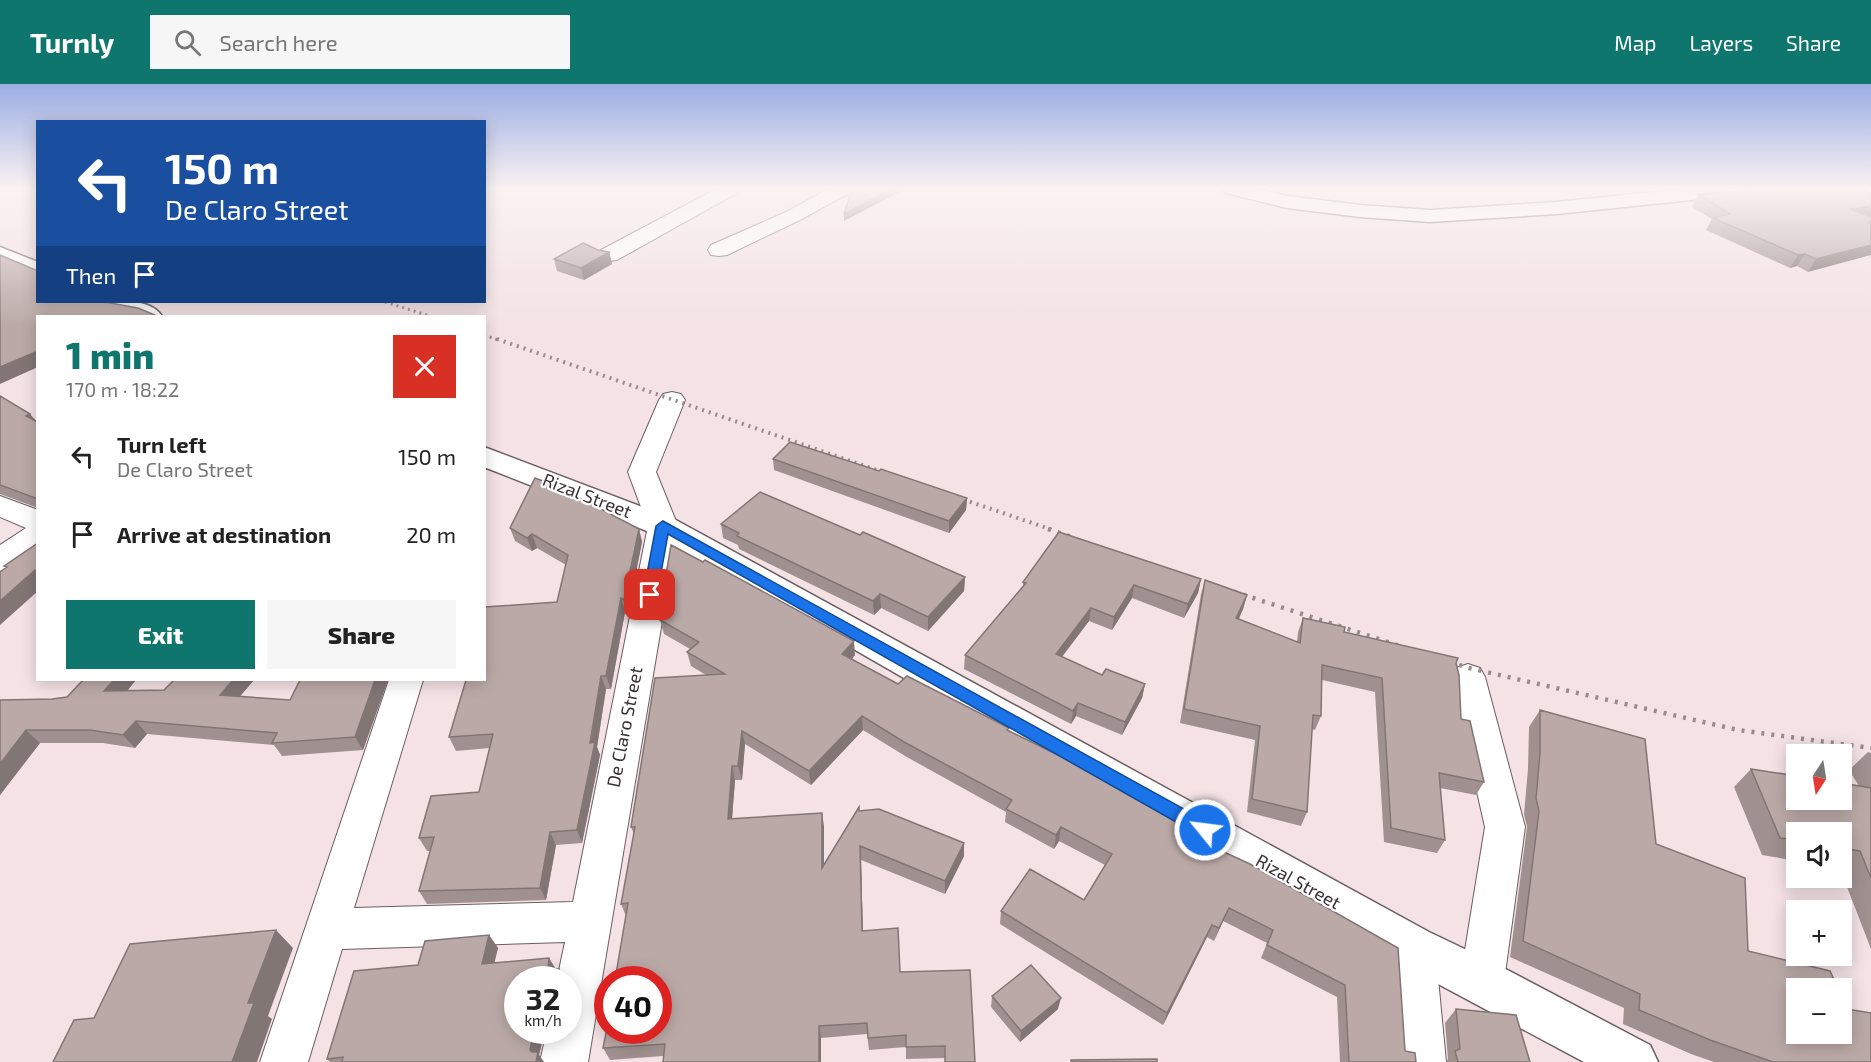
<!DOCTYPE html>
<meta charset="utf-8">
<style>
body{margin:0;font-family:"Exo 2",sans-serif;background:#f6f6f6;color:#222;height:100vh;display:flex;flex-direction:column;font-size:22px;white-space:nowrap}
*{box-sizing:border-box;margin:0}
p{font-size:20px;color:#767676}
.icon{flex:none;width:33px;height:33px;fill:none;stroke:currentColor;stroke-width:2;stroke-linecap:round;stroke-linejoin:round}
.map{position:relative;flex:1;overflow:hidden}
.panel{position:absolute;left:36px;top:231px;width:450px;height:366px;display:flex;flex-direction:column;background:#fff;border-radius:0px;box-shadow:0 3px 15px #0003}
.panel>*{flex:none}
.banner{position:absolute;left:36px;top:36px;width:450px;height:183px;border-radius:0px;box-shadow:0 3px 15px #0003;background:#1a4fa0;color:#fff;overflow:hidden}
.needle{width:39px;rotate:192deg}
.fabs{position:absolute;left:1786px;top:660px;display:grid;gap:12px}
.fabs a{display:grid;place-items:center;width:66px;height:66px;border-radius:0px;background:#fff;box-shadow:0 3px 15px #0003;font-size:30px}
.speed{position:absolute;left:504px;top:882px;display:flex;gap:12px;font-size:30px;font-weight:700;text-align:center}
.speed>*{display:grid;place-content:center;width:78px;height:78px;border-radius:50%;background:#fff;box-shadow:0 3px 15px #0003;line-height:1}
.speed small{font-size:15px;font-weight:400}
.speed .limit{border:9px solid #d22;background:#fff;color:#111}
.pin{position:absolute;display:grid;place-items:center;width:51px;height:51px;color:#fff;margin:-26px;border-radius:12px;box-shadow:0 3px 9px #0006}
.me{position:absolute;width:66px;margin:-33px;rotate:299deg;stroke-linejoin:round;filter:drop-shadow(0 0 4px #0008)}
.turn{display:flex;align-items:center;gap:21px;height:126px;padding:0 30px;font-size:27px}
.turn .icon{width:78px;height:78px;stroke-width:2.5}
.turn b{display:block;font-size:42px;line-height:51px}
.then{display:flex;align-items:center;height:57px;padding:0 30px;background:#0003;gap:12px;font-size:22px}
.round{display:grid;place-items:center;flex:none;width:63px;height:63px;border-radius:0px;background:#f6f6f6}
.overview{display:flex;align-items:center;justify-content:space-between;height:102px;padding:0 30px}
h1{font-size:36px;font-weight:800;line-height:45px;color:#0f766e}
.button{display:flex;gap:12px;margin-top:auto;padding:12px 30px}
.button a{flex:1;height:69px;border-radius:0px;background:#0f766e;color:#fff;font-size:24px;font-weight:800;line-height:69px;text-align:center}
.button a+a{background:#f6f6f6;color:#222}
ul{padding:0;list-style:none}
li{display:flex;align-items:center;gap:18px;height:78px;padding:0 30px}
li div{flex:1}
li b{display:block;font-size:22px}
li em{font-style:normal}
header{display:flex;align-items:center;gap:36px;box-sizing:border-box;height:84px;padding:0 30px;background:#0f766e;color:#fff}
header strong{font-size:28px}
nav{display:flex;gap:33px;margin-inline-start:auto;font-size:21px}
.search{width:420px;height:54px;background:#f6f6f6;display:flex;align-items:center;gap:15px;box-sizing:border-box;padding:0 21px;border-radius:0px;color:#767676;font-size:22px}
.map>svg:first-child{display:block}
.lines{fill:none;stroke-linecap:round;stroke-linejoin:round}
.minor-casing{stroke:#6d5e61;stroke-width:2}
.tertiary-casing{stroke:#6d5e61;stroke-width:3}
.trunk-casing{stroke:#6d5e61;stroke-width:3}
.minor{fill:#fff;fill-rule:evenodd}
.tertiary{fill:#fff;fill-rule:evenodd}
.trunk{fill:#fff;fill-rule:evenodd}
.rail-far2{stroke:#988b8d;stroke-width:3;stroke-dasharray:2 4;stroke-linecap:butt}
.rail-far1{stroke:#988b8d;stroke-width:4;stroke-dasharray:2 5;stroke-linecap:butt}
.rail{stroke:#988b8d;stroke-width:4.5;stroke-dasharray:3 7;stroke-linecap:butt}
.wall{fill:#a09190}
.shaded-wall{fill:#827675}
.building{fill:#baa9a7;stroke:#827675;stroke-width:1.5}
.route{fill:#1a73e8;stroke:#114b97;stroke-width:1.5}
.labels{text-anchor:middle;stroke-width:4.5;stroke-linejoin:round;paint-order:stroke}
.street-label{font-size:18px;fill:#383132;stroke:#fff}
</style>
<header>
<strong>Turnly</strong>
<div class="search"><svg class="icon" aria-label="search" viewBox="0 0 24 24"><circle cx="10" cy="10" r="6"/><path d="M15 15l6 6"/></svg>Search here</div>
<nav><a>Map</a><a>Layers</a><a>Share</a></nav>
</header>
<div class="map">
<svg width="1871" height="978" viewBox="0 0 1871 978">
<rect width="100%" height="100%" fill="#f4e2e5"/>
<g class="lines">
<g class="minor-casing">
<path id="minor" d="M716,105h24l-3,4 -120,67 -8,1 -8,-1 -3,-5 3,-5z
M828,105h24l-3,4 -49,27 -73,35 -8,1 -8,-1 -3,-5 3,-5 75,-33z
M672,308l9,2 4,6 -29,72 22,54 -90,536h-48l7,-32h21v-50h-11l8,-38 -223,7 -34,113h-48l129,-382h34l-69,228 219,-6 75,-376 -20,-54 31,-72 4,-6z
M0,412l38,14v39l-27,19 -11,3v-26l26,-17 -26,-11z
M1468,580l12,4 5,9 40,150 -21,154 -6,15 -16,7 -16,-7 -6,-15 25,-154 -34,-150 5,-9z
M1413,842l15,6 7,15 11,115h-48l-7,-115 7,-15z"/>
</g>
<g class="tertiary-casing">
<path id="tertiary" d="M0,163l38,15v15l-38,-15z
M102,218c18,-2 49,-3 60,14 -18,2 -48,3 -60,-14z
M484,363l190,72 755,413 69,33 152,80 8,17h-74l-187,-100 -745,-429 -168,-66z"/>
</g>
<g class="trunk-casing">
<path id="trunk" d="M1223,105h34l30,7 73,9 70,5 126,-8 128,-13h66l-3,4 -7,2 -184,19 -126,8 -70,-5 -73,-9 -61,-15z"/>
</g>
<use href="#minor" class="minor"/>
<use href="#tertiary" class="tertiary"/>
<use href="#trunk" class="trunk"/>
<path class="rail-far2" d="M385,218l45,14
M484,251l17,6"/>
<path class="rail-far1" d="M497,255l397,137
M950,411l103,35"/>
<path class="rail" d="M1048,445l27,9
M1186,492l214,70
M1440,575l29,9 269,62 133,18"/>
</g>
<path class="wall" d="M1743,105h68l4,1 56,3v23l-63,56 -11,-6 -7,2 -84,-38 6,-11 -20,-12 6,-13 44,-3z
M598,166l11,2 3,12 -28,16 -27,-9 -3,-12z
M0,312l38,26v86l-38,-14z
M773,375l106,12 88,27 -1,12 -17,23 -175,-63z
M721,440l139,11 105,42 -1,14 -36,40 -47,-23 -7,7 -135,-66 -1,-4 -15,-7z
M510,444l129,1 3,13 -14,71 -3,-1 -14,77h-5l-9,58 3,8 -18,88 -26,2 -10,55 -119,4 -8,-13 11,-40h-3l-8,-13 60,-46 11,-44 -34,3 -7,-14 108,-135 9,-37 -29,-17 -5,3 -17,-10z
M1201,495l-3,14 -14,25 -52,-20 -20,32 -23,-9 -27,36 40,18 43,9 -3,14 -20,37 -46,-19 -5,8 -107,-55 1,-14 58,-68v-5z
M1205,496l42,15 -4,14 -4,10 58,23 1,-10 5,-14 41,14 112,31 5,56 23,63 -8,13 -36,-7 5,52 -8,13 -53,-11 -9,-150 -53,-12 -1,36 -6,14 -3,-1 -5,83 -6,14 -54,-14 8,-72 -75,-17 21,-129z
M660,527l195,44 -3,4 46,25 111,47 190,109 51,24 155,187 11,11h-76l-3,-65 -76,-39 6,-15 -44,-22 -9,20 -7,-4 -44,88 -163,-101 1,-13 83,-11 21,-35 -46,-24 -5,8 -49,-27 1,-10 -101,-56 -42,-26 -52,55 -66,-41 -3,36h-7l-3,38 92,8v39l35,-54 105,32v13l-19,38 -84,-34 2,71 37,41 70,-2 -25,88 -39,1v-12l-37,3 -2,-16 -46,4 -158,18 -53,4 -7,-12 23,-132 -5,-12 13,-70 -3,-7 75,-152 -15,-9 -4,-14 3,-3 -26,-15 -4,-14 1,-5z
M136,596l-9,11 37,-1 90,-10 -14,16 50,4 10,-20h88l-25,70 -81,6 -8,-11 -127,-11 -12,14 -32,-5h-63l-40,52v-95l52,-1 15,-2z
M1540,626l208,241 90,37 33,74h-157l-23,-8 -68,-30 1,-16 -114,-51 17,-130 -3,-13 4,-45 1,-42z
M1868,668l3,1v196l-29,-75v-42h-45v29l-35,-6 -28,-68 17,-18 108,17 -10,-16z
M489,851l9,13 -4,15 65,6 5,11h-46v50h27l-6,25 5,7h-214l-3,-3 91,-94z
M992,912l66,13 -38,33 -29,-35z
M1456,925l74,53h-84l2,-3 -3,-36z"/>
<path class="shaded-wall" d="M892,105h14l-62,32v-7z
M1871,122v10l-28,5 8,-12z
M1871,161v10l-63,17 8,-13z
M609,168l3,12 -28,16 -3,-12z
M1805,170l-8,12 -7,2 8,-13z
M38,267v16l-38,17v-17z
M30,330l8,9 -12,-7z
M967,414l-1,12 -17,23v-12z
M639,445l3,13 -14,71 -4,-13z
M532,450l5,14 -5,3 -5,-13z
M35,486l3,4v17l-38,34v-24z
M965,493l-1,14 -36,40v-14z
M1201,495l-3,14 -14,25 4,-14z
M1134,501l-2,13 -20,32 2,-13z
M880,510l1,14 -7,7 -1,-14z
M1247,511l-4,14 -11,23 4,-14z
M621,514l4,14 -14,77 -5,-13z
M1091,524l-2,13 -35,46 2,-13z
M854,557l1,14 -12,13 -1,-14z
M601,592l5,13 -9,58 3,8 -18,88 -5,-13z
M114,596h22l-20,24 -12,-13z
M233,596h21l-24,28 -10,-13z
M375,596h13l-25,70 -8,-13z
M1145,600l-3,14 -20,37 3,-13z
M1078,619l-2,13 -5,8 2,-13z
M862,632l1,14 -52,55 -2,-14z
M136,637l11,13 -12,14 -12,-13z
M26,646l14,13 -40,52v-31z
M742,647l3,13 -3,36 -4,-14z
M732,682l3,14 -4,52 -3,-13z
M822,729l2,13v55l-2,-13z
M1061,743l-2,14 -5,8 2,-14z
M550,748l6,13 -10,55 -6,-12z
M964,759v13l-19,38v-13z
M860,762l1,14 2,83 -1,-12z
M1229,824l-6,13 -9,20 5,-13z
M1212,841l-5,12 -44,88 4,-12z
M276,846l17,18 -25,68 4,3 -15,43h-25l16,-59z
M489,851l9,13 -7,29 -9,-13z
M549,874l8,13 -9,-2z
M559,885l5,11h-7z
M1061,914l-3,11 -38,33 1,-11z
M819,942l2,12v24h-2z
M534,946h11l-6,25 5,7h-8l-6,-12z"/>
<path class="building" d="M852,105h40l-48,25z
M1751,105h60l4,1 11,-1h34l11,4v13l-20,3 20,8v4l-2,1 2,1v22l-55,14 -11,-5 -7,1 -85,-37 17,-4 -32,-20 56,-4z
M583,159l15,7 11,2 -28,16 -27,-9z
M0,171l38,16v31h67l33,6 19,8h-119v35l-38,16z
M0,312l30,18 -4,2 12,6v77l-38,-14z
M790,358l89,29 2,-2 86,29 -18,23 -176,-62z
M535,394l24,9 80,42 -15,71 -3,-2 -15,78h-5l-11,67 5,-1 -18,88 -27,2 -10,56 -121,3 15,-54 -15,1 12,-42 48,-4 14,-58 -44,3 17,-57h18l1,-73 72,-5 11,-47 -36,-21 -5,4 -17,-10z
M760,408l100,43 3,-3 102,45 -37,40 -48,-23 -7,7 -136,-65 2,-3 -18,-9z
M1059,448l142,47 -13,25 -54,-19 -20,32 -23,-9 -35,46 46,21 4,-6 39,15 -20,38 -47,-19 -5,8 -108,-56 61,-72 -3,-1z
M38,459v28l-3,-1 -35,31v-29l7,-5 -3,-1z
M671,461l32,17 2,-2 149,81 -12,13 56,30 9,-8 102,52 -2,2 55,27 138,78 -2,5 52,24 148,84 7,103 10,2 1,9h-67l-4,-77 -78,-40 6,-15 -44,-22 -10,20 -7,-3 -45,88 -166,-102 29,-42 54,31 28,-46 -51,-27 -5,8 -50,-26 6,-9 -108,-58 -42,-26 -53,55 -67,-40 -4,35h-6l-4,53 94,-6v55l37,-61v4l20,-2 85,34 -19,38 -85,-35 2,85 36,-3 2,44 70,-2 5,92h-30v-16l-39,1v-12l-38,3 -1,-15 -48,3v36h-156l2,-18 -62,4 5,-25v7h50v-50h-43l13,-77 -7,1 14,-77h-4l24,-149 70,-4 -38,-22 12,-10 -39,-22 2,-9h-2z
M1205,496l42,15 -11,23 64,25 3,-25 42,9 -1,5 114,26 -2,5 3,12 2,44 9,2 14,61 -45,-9 6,67 -54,-12 -9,-150 -60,-13 -1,51 -8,-1 -6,97 -55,-13 8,-73 -76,-17z
M83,596h31l-10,11 60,-1 10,-10h59l-13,15 70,5 10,-20h75l-20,57 -83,6 5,-10 -141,-12 -13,14 -33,-5h-64l-26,34v-64l52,-1 15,-2z
M1540,626l105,29 11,105 89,34 3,73 82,20 8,17h-41v46h45v-36l5,11 24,4v49h-98l-63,-22 -71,-30 1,-16 -117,-53 16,-130 -3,-13 4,-45z
M1751,685l46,7v24h45v-17l29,5v90l-11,-27 -18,-3v-16h-45v8l-17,-2z
M276,846l-28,73h6l-22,59h-179l21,-42 20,-2 36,-74z
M489,851l-7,29 67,-6 -1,11h11l-2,11h-39v50h16l-4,20 2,2h6l-2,10h-194l1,-5 -16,2 27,-88 64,-6 7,-24z
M1031,881l30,33 -40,33 -29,-35z
M1456,925l60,6 14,47h-72l-3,-11 5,-2z
M1157,975v3h-86v-2z"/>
<linearGradient id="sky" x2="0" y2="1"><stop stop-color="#9aade2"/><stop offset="0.43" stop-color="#faf2f3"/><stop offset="1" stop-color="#faf2f3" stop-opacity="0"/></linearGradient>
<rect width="1871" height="242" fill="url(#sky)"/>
<path class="route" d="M663,437l548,303 3,6 -3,5 -6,2 -6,-2 -531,-301 -11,61 -7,5 -5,-1 -2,-4 13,-69z"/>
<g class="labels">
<g class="street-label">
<text transform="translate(587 412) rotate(21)" y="6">Rizal Street</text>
<text transform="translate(625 643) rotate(-79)" y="6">De Claro Street</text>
<text transform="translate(1298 798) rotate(29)" y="6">Rizal Street</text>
</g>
</g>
</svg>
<div class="fabs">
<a><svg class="needle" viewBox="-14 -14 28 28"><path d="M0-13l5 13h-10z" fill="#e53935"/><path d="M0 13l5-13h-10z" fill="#767676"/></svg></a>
<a><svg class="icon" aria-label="sound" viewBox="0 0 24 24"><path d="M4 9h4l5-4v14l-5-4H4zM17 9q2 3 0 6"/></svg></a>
<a>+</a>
<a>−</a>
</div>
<div class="speed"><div>32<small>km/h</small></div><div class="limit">40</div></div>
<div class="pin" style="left:650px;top:511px;background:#d93025"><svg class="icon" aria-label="arrive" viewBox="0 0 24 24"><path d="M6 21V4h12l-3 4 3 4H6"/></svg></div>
<svg class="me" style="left:1205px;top:746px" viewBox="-20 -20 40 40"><circle r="17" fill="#1a73e8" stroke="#fff" stroke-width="3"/><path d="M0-11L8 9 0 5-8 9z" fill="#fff"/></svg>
<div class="banner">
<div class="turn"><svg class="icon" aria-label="left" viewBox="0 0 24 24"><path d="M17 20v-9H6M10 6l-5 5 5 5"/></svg><div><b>150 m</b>De Claro Street</div></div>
<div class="then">Then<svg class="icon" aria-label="arrive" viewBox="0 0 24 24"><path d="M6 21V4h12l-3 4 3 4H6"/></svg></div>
</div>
<section class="panel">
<div class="overview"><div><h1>1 min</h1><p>170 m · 18:22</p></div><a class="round" style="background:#d93025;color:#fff"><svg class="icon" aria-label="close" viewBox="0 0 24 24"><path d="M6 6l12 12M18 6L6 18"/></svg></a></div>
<ul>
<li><svg class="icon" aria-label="left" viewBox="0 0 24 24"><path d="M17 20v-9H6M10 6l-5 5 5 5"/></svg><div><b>Turn left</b><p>De Claro Street</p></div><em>150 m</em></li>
<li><svg class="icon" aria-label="arrive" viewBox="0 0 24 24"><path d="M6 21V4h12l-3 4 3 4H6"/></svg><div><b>Arrive at destination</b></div><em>20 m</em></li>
</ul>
<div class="button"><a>Exit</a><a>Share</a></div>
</section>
</div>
